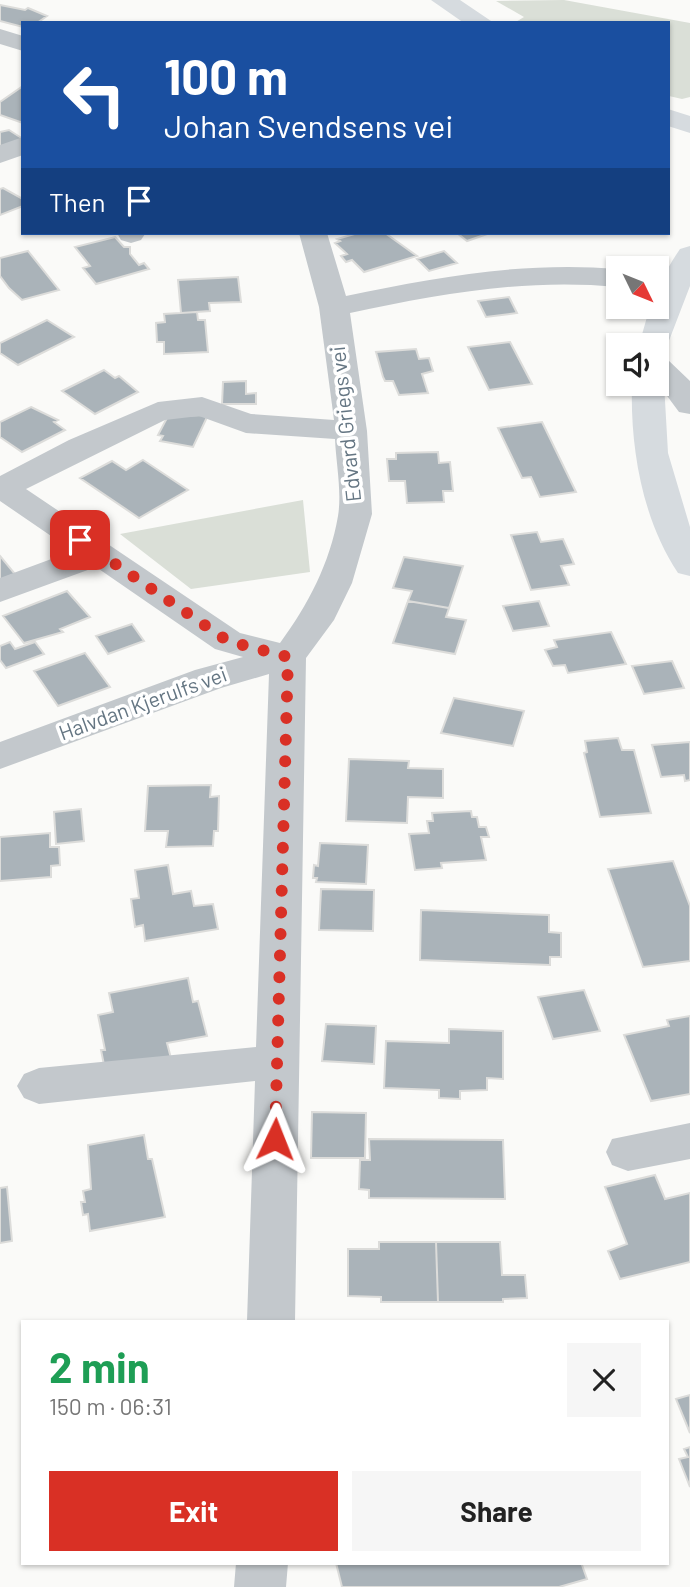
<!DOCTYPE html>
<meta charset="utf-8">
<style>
body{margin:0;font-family:Barlow,sans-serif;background:#f6f6f6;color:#222;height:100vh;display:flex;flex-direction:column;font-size:26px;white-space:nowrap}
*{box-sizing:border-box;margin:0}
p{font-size:23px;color:#767676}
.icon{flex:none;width:38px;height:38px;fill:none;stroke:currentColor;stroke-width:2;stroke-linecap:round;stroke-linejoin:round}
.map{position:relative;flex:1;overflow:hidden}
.side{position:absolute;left:21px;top:1320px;width:648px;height:245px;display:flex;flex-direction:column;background:#fff;border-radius:0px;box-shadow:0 2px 5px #0004}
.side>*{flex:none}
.top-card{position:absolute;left:21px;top:21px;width:649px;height:214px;border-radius:0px;box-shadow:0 2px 5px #0004;background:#1a4fa0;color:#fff;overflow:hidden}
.needle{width:46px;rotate:133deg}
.buttons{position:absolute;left:606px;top:256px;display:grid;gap:14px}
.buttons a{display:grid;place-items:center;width:63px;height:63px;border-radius:0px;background:#fff;box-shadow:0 2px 5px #0004;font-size:35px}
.pin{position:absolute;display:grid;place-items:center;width:60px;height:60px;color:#fff;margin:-30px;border-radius:14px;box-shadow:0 4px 10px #0006}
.me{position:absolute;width:77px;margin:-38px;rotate:2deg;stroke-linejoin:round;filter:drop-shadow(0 0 5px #0008)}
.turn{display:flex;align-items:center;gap:24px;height:147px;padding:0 28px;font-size:32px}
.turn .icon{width:91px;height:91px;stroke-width:2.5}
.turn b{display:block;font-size:49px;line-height:60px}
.then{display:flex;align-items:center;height:66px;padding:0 28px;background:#0003;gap:14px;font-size:26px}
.round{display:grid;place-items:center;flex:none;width:74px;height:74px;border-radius:0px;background:#f6f6f6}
.overview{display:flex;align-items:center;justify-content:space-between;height:119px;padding:0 28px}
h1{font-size:42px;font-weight:700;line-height:52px;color:#1e9e55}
.primary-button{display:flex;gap:14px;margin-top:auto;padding:14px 28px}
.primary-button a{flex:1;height:80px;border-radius:0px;background:#d93025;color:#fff;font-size:28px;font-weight:700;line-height:80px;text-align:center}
.primary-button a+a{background:#f6f6f6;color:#222}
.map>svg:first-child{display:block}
.green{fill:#dadfd7}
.building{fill:#aab3b9;stroke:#dcdcda;stroke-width:2}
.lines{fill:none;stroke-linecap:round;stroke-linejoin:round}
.minor{fill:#c3c8cc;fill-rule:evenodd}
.major{fill:#d6dbdf;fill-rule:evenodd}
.route{stroke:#d93025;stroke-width:12;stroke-dasharray:0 21.6}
.labels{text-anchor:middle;stroke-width:7;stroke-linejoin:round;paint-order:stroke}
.street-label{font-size:21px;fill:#657683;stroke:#fff}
</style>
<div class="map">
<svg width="690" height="1587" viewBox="0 0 690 1587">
<rect width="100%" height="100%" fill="#fafaf8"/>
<path class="green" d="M564,0l126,23v74l-8,2 -13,-3 -1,-73h-154l10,-6 -28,-16z
M303,500l7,72 -119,17 -71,-55z"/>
<path class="building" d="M0,5l25,5 3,-2 19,8 -10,7h-14v4l-23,-6z
M23,86v37l-23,-8v-13z
M9,130l14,9 -23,10v-17z
M3,188l20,11v7l-23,9v-26z
M358,233h27l32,23 -53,16 -12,-12 -6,2 -5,-6 6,-2 -12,-11 5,-2 -3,-2z
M457,233h33l-23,8z
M115,237l9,10h6v7l9,11 5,-2 5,6 -53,15 -13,-16 7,-2 -15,-19z
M28,251l31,39 -37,10 -13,-12 -9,-12v-18z
M444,251l13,12 -28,8 -12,-12z
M238,277l3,25 -32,1 1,8 -29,2 -3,-33z
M509,297l8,16 -31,4 -8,-16z
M197,312l1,8h7l3,32 -44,2v-12h-7l-1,-19 9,-1 -1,-8z
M47,320l27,17 -56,28 -18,-12v-10z
M510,342l22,42 -43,6 -21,-43z
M416,349l3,10 10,-1 4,13 -11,3 6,19 -29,2 -6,-14h-8l-2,-4 -7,-25z
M104,370l11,8 4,-2 19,16 -43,22 -33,-23z
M246,381v13l10,-1v11h-34l1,-22z
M31,407l27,13 -4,2 11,8 -43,22 -22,-15v-15z
M208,415l-15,32 -33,-6 3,-5 -5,-1 10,-19z
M542,422l34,70 -36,5 -9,-20 -9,1 -24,-50z
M438,452l1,11 11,-1 3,29h-10l1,11 -37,1 -2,-22h-16l-2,-22h9v-6z
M143,460l45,30 -49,28 -59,-40 32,-17 14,9z
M537,532l4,10 22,-3 11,25 -13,2 8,19 -38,5 -20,-55z
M0,556l15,18 -15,6z
M404,557l59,9 -14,42 -41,-7 4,-10 -19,-3z
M67,591l23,26 -30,12 3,3 -39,11 -21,-27z
M408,601l41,7 -3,9 20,3 -11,34 -62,-11z
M539,601l10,25 -36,5 -10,-25z
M132,624l12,17 -36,13 -12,-18z
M611,632l15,32 -58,9 -3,-8 -12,1 -8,-16 12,-3 -3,-7z
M10,642l5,7 20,-7 9,12 -38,14 -6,-8v-14z
M85,653l25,34 -52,19 -24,-35z
M672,661l12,27 -40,6 -12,-28z
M454,698l70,13 -11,35 -72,-13z
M618,738l4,12h12l17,63 -51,4 -16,-64 3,-1 -2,-11z
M690,742v38l-5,1 -1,-6 -23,2 -9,-32z
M349,759l60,2 -1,7 35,1v29l-35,-1 -1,26 -61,-2z
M211,785l-1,12 9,-1 -1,35h-4l-1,15 -47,1 2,-16h-23l3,-45z
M81,809l3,32 -28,3 -2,-32z
M471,811l1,6h5l2,10h7l3,10h-8l5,23 -45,3 1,5 -27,2 -6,-36 20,-1 -2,-12h6l-1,-8z
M50,833v14h9l1,18 -9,1v11l-51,4v-44z
M320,843l48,2 -2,39 -50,-2 1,-4h-4l1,-13 4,1z
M673,861l17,45v55l-47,6 -35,-98z
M168,865l5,29 18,-3 3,15 19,-2 5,25 -73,12 -2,-16 -8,2 -4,-28 8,-1 -4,-28z
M321,889l53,1 -1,41 -54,-1z
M421,910l128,5v17l12,1v24h-11v8l-130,-5z
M188,978l5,24 5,-1 9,35 -40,7 5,19 -68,3 -3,-15h4l-7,-35 15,-3 -4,-19z
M584,990l16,41 -47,8 -15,-42z
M690,1016v78l-39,7 -27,-66 45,-9 -2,-6z
M326,1024l50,2 -2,38 -52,-3z
M449,1029l54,2v48l-16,-1v12l-27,1v8l-21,-1v-8l-55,-2 2,-47 63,2z
M312,1112l54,1 -1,45h-54z
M144,1135l4,24h4l13,58 -75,14 -2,-17 -5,1 -2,-13h4l-2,-11 8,-2 -3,-44z
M369,1139l134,1 2,59 -136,-1v-8l-10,-1 1,-29h10z
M655,1175l10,24 25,-6v69l-70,17 -12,-28 19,-7 -22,-57z
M7,1187l5,54 -12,2v-55z
M379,1242h57l2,60h-57v-5l-33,-1v-47h31z
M436,1242h64l2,33h23l2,23 -24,1v3h-65z
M690,1395v38l-14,-34z
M690,1447v40l-11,-28 9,-2 -4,-8z
M336,1563h249l-3,2 5,14 -28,8h-217z"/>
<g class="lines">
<path class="minor" d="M0,29l23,7v15l-23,-7z
M23,137v18l-23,8v-18z
M117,233h28v1l-4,6 -10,3 -10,-3z
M299,233h28l19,63c91,-19 179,-35 272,-27v18c-92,-9 -179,7 -268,26l17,118 5,83 -20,69 -18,37 -28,38 -11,663h-48l8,-240 -216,23 -15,-6 -7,-12 7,-12 15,-6 217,-21 13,-373 -48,14 -221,81v-27l195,-72 48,-13 -28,-8 -119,-82 -96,35v-24l73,-27 -73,-50v-25l69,-36 89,-38 44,-5 49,17 83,6 -15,-113zM199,416l47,17 89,6c1,24 7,53 3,77 -8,47 -30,89 -58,127l-40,-10 -214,-144 139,-69z
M656,274l28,6 5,6 -5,6 -10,3 -18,-3z
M656,357l11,2 23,22v33l-11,-2 -23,-31z
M690,1123v36l-62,12 -16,-6 -6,-13 6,-13z
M236,1563h52l-2,24h-52z"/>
<path class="major" d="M431,0h29l34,23h-30z
M668,109l22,7v17l-22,-7z
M690,246v40l-25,65 -9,3v-9h-17l10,-35 2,-4h5c0,-19 13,-41 24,-57z
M656,376l8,7 4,70 22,74v49l-12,-3c-36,-54 -48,-126 -46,-190h24z"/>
</g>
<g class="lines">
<path class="route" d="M80,540l148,101 60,16 -13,482"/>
</g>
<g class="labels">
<g class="street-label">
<text transform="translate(346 424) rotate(-96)" y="7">Edvard Griegs vei</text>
<text transform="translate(143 704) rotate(-20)" y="7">Halvdan Kjerulfs vei</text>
</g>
</g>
</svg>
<div class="buttons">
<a><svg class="needle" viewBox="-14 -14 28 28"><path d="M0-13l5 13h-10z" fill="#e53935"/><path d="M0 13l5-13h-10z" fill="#767676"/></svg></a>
<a><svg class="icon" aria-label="sound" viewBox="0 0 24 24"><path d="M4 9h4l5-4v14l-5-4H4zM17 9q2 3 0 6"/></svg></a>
</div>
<div class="pin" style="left:80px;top:540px;background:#d93025"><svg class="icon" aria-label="arrive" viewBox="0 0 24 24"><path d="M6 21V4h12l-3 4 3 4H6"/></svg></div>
<svg class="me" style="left:275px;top:1139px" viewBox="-20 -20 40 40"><path d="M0-17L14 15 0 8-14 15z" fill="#d93025" stroke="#fff" stroke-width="4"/></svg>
<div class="top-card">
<div class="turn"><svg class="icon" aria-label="left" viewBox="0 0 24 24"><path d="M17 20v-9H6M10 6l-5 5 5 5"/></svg><div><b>100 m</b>Johan Svendsens vei</div></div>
<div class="then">Then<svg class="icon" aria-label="arrive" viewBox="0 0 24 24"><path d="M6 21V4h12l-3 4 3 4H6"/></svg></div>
</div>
<section class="side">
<div class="overview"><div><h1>2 min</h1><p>150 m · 06:31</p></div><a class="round"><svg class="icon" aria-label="close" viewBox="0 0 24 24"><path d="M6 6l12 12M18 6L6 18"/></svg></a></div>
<div class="primary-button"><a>Exit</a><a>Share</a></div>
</section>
</div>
